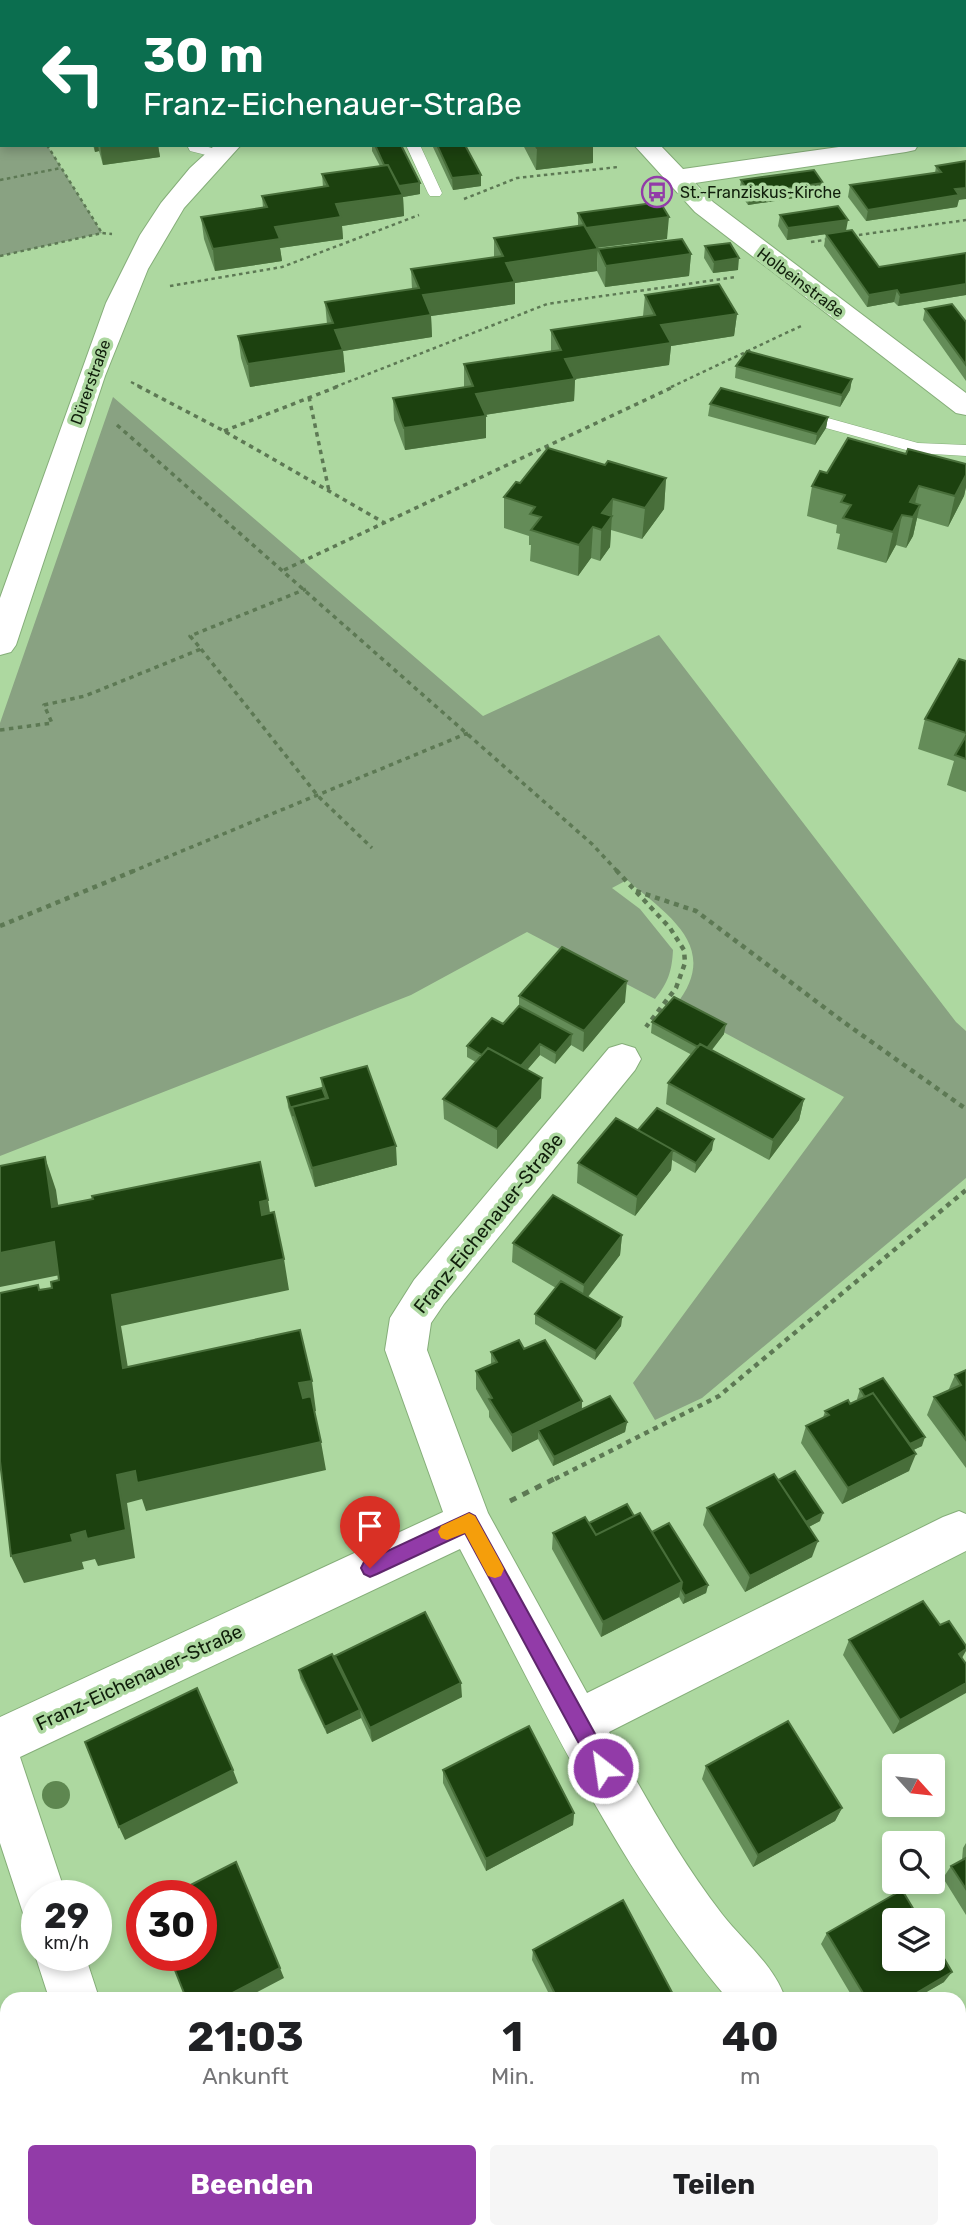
<!DOCTYPE html>
<html lang="de">
<meta charset="utf-8">
<style>
body{margin:0;font-family:Rubik,sans-serif;background:#f6f6f6;color:#202124;height:100vh;display:flex;flex-direction:column;font-size:26px;white-space:nowrap}
*{box-sizing:border-box;margin:0}
p{font-size:23px;color:#757577}
.icon{flex:none;width:38px;height:38px;fill:none;stroke:currentColor;stroke-width:2;stroke-linecap:round;stroke-linejoin:round}
.map{position:relative;flex:1;overflow:hidden}
.details{position:absolute;left:0px;top:1992px;width:966px;height:247px;display:flex;flex-direction:column;background:#fff;border-radius:21px 21px 0 0;box-shadow:0 4px 10px #0003}
.details>*{flex:none}
.hud{position:absolute;left:0px;top:0px;width:966px;height:147px;box-shadow:0 4px 10px #0003;background:#0b6e4f;color:#fff;overflow:hidden}
.needle{width:46px;rotate:117deg}
.controls{position:absolute;left:882px;top:1754px;display:grid;gap:14px}
.controls a{display:grid;place-items:center;width:63px;height:63px;border-radius:7px;background:#fff;box-shadow:0 4px 10px #0003;font-size:35px}
.speed{position:absolute;left:21px;top:1880px;display:flex;gap:14px;font-size:35px;font-weight:700;text-align:center}
.speed>*{display:grid;place-content:center;width:91px;height:91px;border-radius:50%;background:#fff;box-shadow:0 4px 10px #0003;line-height:1}
.speed small{font-size:18px;font-weight:400}
.speed .limit{border:10px solid #d22;background:#fff;color:#111}
.pin{position:absolute;display:grid;place-items:center;width:60px;height:60px;color:#fff;margin:-72px -30px;border-radius:50% 50% 50% 0;rotate:-45deg;box-shadow:0 0 7px #0007}
.pin .icon{rotate:45deg}
.me{position:absolute;width:77px;margin:-38px;rotate:330deg;stroke-linejoin:round;filter:drop-shadow(0 0 5px #0008)}
.turn{display:flex;align-items:center;gap:24px;height:147px;padding:0 28px;font-size:32px}
.turn .icon{width:91px;height:91px;stroke-width:2.5}
.turn b{display:block;font-size:49px;line-height:60px}
.eta{display:flex;justify-content:space-evenly;align-items:center;height:119px;text-align:center}
.eta b{font-size:42px;font-weight:700;line-height:49px}
.cta{display:flex;gap:14px;margin-top:auto;padding:14px 28px}
.cta a{flex:1;height:80px;border-radius:7px;background:#923ba8;color:#fff;font-size:28px;font-weight:700;line-height:80px;text-align:center}
.cta a+a{background:#f6f6f6;color:#202124}
.map>svg:first-child{display:block}
.green{fill:#89a282}
.lines{fill:none;stroke-linecap:round;stroke-linejoin:round}
.lane-casing{stroke:#85ae79;stroke-width:1}
.street-casing{stroke:#85ae79;stroke-width:2}
.path-far3{stroke:#5d7954;stroke-width:2.5;stroke-dasharray:3.5 3.5;stroke-linecap:butt}
.path-far2{stroke:#5d7954;stroke-width:3.5;stroke-dasharray:4.5 4.5;stroke-linecap:butt}
.path-far1{stroke:#5d7954;stroke-width:4.5;stroke-dasharray:5 5;stroke-linecap:butt}
.path{stroke:#5d7954;stroke-width:5;stroke-dasharray:7 7;stroke-linecap:butt}
.lane{fill:#fff;fill-rule:evenodd}
.street{fill:#fff;fill-rule:evenodd}
.tree{fill:#5e8750}
.wall{fill:#648c58}
.shaded-wall{fill:#486e3a}
.building{fill:#1c410f;stroke:#486e3a;stroke-width:2}
.route{fill:#923ba8;stroke:#5f266d;stroke-width:2}
.slow{fill:#f59e0b}
.labels{text-anchor:middle;stroke-width:7;stroke-linejoin:round;paint-order:stroke}
.far-poi-label{font-size:16px;fill:#101f0b;stroke:#add8a0;text-anchor:start}
.far-street-label{font-size:16px;fill:#101f0b;stroke:#add8a0}
.street-label{font-size:19px;fill:#101f0b;stroke:#add8a0}
</style>
<div class="map">
<svg width="966" height="2238" viewBox="0 0 966 2238">
<rect width="100%" height="100%" fill="#add8a0"/>
<path class="green" d="M0,114l2,31h45l55,88 -102,23z
M113,397l370,319 176,-81 297,387 10,9v147l-264,220 -47,22 -22,-37 211,-286 -169,-91c47,-58 -6,-90 -48,-126l-15,8 28,21 33,41c-1,21 -5,33 -18,49l-128,-67 -116,63 -411,161v-433z"/>
<g class="lines">
<g class="lane-casing">
<path id="lane" d="M32,0h14v2h-14z
M255,0h14l-14,2z
M187,145h14l22,6 2,3 -7,4 -28,-7z
M406,145h14l22,48 -2,3h-10l-2,-3z
M799,410l119,33 48,2v11l-49,-3 -124,-34 -2,-4z"/>
</g>
<g class="street-casing">
<path id="street" d="M536,0h22l1,2h-22z
M573,0h27l-28,2z
M964,128h2l-2,15z
M215,145h26l-57,63 -36,61 -43,107 -89,269 -5,7 -11,3v-57l106,-295 34,-68 21,-32 29,-35z
M634,145h26l23,24 170,-24h65l-3,5 -9,2 -211,31 18,19 253,191v22l-10,-2 -261,-201z
M622,1044l13,4 6,11 -6,11 -191,234 -13,19 -4,27 61,163 99,180 356,-176 16,-6 7,3v37l-357,181c35,62 69,125 113,182 21,27 52,51 63,84h-58c-112,-133 -186,-296 -267,-449l-440,208 46,138h-29v23l-14,-5 -23,-70v-126l443,-205 -58,-162 5,-32 24,-38 195,-232z
M37,1950v5h48l14,43h-50l-14,-43z
M966,2043v53l-7,3v-53z
M103,2231h54v7h-54z
M881,2231h54l2,7h-54z"/>
</g>
<path class="path-far3" d="M47,145l55,88
M0,180l61,-12
M464,199l53,-21 101,-11
M852,236l114,-16
M811,242l19,-3
M0,256l102,-23 10,1
M170,286l112,-19 137,-52
M131,382l10,5
M335,387l212,-83 189,-27
M671,387l130,-61"/>
<path class="path-far2" d="M138,386l86,45 159,91
M309,397l20,94
M117,425l475,419 26,28
M224,431l115,-45
M284,570l391,-184
M201,649l117,147 54,52
M0,730l52,-7 -8,-18 41,-9 116,-47 -11,-13 116,-47
M131,872l337,-139"/>
<path class="path-far1" d="M616,870l54,58 14,22 1,13 -9,25 -30,39
M636,891l60,20 149,112 121,86
M0,926l136,-56
M555,1479l164,-83 247,-206"/>
<path class="path" d="M510,1501l48,-24"/>
<use href="#lane" class="lane"/>
<use href="#street" class="street"/>
</g>
<circle class="tree" cx="56" cy="1795" r="14"/>
<path class="wall" d="M636,0h221v2h-221z
M945,0h21v31l-2,-2v-27h-20z
M93,145h65l2,12 -57,8 -4,-14 -4,1z
M372,145h29l19,38v11l-17,3 1,19 -62,10 1,13 -63,9 2,13 -67,10 -11,-32 -3,-22 62,-9 -1,-12 61,-9 -1,-13 58,-8 -8,-15z
M432,145h33l16,41 -28,4z
M523,145h70v18l-57,7z
M966,161l-9,46 -91,14 -18,-24 2,-12 85,-12 1,-7z
M741,180l82,3 -2,11 -73,11 -9,-13z
M578,213l89,26 -70,9v23l-82,12v21l-84,12 1,21 -89,14 2,21 -95,15 -9,-29 -3,-22 89,-12 -2,-22 87,-13 -1,-20 83,-12v-19l84,-12z
M780,215l66,16 33,36 87,-14v42l-68,11 -4,-4 -27,5 -43,-61 2,-12 7,-1 -46,7 -9,-14z
M705,246l33,24 -25,3 -9,-15z
M598,249l93,5 -2,22 -84,11 -8,-16z
M645,295l92,19 -3,22 -63,10 -2,19 -94,14 -1,22 -89,14 1,23 -81,12 -11,-30 -1,-22 71,-11v-23l87,-13v-21l92,-14z
M925,309l41,13v59l-43,-61z
M736,366l116,13 -2,11 -10,17 -105,-29z
M710,404l118,13 -2,11 -11,17 -107,-29z
M906,454l60,10v23l-2,9 -16,31 -31,-9 -4,18 -7,12 -10,-3 -10,18 -49,-14 3,-15 -4,-1 1,-8 -30,-9 5,-30 15,-13z
M605,465l61,13 -2,31 -22,30 -31,-9 -1,17 -10,14 -9,-3 -13,18 -48,-15 1,-16h-2v-9l-25,-8v-31l16,-14z
M966,661v131l-19,-7 7,-24 -36,-12 7,-30z
M519,996l106,6 -42,50 -12,-7 -16,19 -15,-9 -13,15 14,28 -44,51 -53,-30 -1,-20 33,-37 -9,-5v-11l36,-22 16,-18z
M652,1022l72,12 -12,16 92,49 -5,21 -30,40 -103,-56 2,-21 24,-28 -41,-22z
M321,1078l76,87 -82,22 -27,-80 -1,-10 35,-9z
M638,1130l74,20 -17,23 -23,-13 -1,10 -36,46 -58,-33 1,-20z
M622,1235l-2,20 -32,42 34,20 -1,9 -26,34 -60,-36v-10l21,-26 -44,-26 1,-19z
M524,1349l58,52v9l45,12 -2,10 -72,34 -15,-27 -26,13 -23,-35v-6l-13,-22v-18l15,-6v-13z
M966,1370v98l-39,-53 7,-18 14,-6 7,-16z
M860,1389l62,57 -9,4 -4,21 -67,33 -41,-61 5,-17 17,-8 2,-7 25,-7 8,-4 -1,-1z
M778,1480l42,41 -11,6 3,30 -67,35 -42,-67 4,-17z
M634,1516l74,69 -2,8 -23,11 -4,-7 -78,40 -49,-88 1,-16 36,-10z
M940,1625l26,21 -73,88 -50,-79 6,-15z
M335,1656l127,41 -90,45 -11,-24 -34,16 -27,-56 -1,-8 37,-7z
M706,1766l136,42 -7,13 -82,46 -51,-88z
M443,1770l131,43 -1,12 -87,46 -43,-88z
M966,1843v72l-23,-37 8,-12 11,-6 1,-12z
M827,1933l117,49 -28,16h-63l-32,-54z
M533,1950l141,48h-123l-19,-38z
M670,2231h87l27,7h-115z"/>
<path class="shaded-wall" d="M388,0h65v2h-65z
M845,0h12v2h-13z
M0,10h2v22h-2z
M94,145h4l1,6 -4,1z
M100,145h58l2,12 -57,8z
M561,145h32v18l-57,7 1,-22z
M481,175v11l-28,4 -1,-12z
M420,183v11l-17,3 1,19 -62,10 1,13 -63,9 2,13 -67,10 -2,-22 123,-45 59,-17z
M823,183l-2,11 -73,11 2,-11z
M966,188v11l-7,1 -2,7 -91,14 2,-11z
M669,217l-2,22 -82,10 1,-21z
M848,220l-2,11 -59,9 1,-12z
M598,249l-1,22 -82,12v21l-84,12 1,21 -89,14 2,21 -95,15 -2,-23 87,-34 171,-67z
M691,254l-2,22 -84,11 1,-21z
M739,258l-1,12 -25,3 1,-11z
M966,284v11l-68,11 2,-11z
M897,290l-3,12 -27,5 2,-12z
M737,314l-3,22 -63,10 -2,19 -94,14 -1,22 -97,15 -1,-22 89,-35 96,-34z
M852,379l-2,11 -10,17 2,-12z
M486,416v22l-81,12 -1,-22z
M828,417l-2,11 -11,17 2,-11z
M966,475v12l-2,9 -16,31 7,-31z
M666,478l-2,31 -22,30 3,-31z
M919,486l-7,31 -2,-15z
M613,499l-3,48 -10,14 2,-48z
M920,505l-7,31 -7,12 7,-31z
M902,515l-6,30 -10,18 7,-31z
M593,527l-2,31 -13,18 1,-31z
M627,981l-2,21 -42,50 1,-21z
M726,1024l-2,10 -21,27 2,-11z
M572,1034l-1,11 -16,19 1,-11z
M540,1044v11l-25,29 1,-11z
M542,1078l-1,20 -44,51v-20z
M804,1099l-5,21 -30,40 4,-20z
M714,1139l-2,11 -17,23 1,-10z
M396,1146l1,19 -82,22 -3,-19z
M673,1150l-2,20 -36,46 2,-19z
M45,1157l11,33 7,49 -11,-32z
M268,1200l5,32 -8,2 -5,-32z
M622,1235l-2,20 -38,49 2,-19z
M54,1242l11,32 -65,13v-34z
M284,1259l5,31 -168,36 12,72 -10,-30 -11,-73z
M622,1317l-1,9 -26,34 1,-9z
M312,1381l4,30 -12,2 -5,-30z
M582,1401l-1,18 -43,11v9l-26,13v-17z
M627,1422l-2,10 -72,34 1,-9z
M925,1437l-3,9 -23,11 4,-9z
M321,1442l5,28 -180,41 -4,-12 -15,4 8,55 -37,8 -3,-7 -13,3 2,7 -60,14 -13,-27 60,-21 14,-4 32,-56 18,-4z
M916,1454l-7,17 -67,33 6,-16z
M823,1513l-3,8 -23,12 3,-8z
M818,1541l-6,16 -67,35 5,-16z
M682,1582l-3,15 -78,40 2,-15z
M708,1585l-2,8 -23,11 2,-8z
M966,1649v2l-7,12v-9z
M461,1683l1,14 -90,45 -2,-14z
M966,1683v10l-73,41 7,-14z
M360,1710l1,8 -34,16 -2,-7z
M233,1770l5,13 -113,57 -6,-13z
M842,1808l-7,13 -82,46 5,-12z
M574,1813l-1,12 -87,46v-12z
M280,1968l4,10 -38,20h-23z
M952,1972l-8,10 -28,16h-8z
M307,2231h13l-12,7h-13z"/>
<path class="building" d="M0,0h10l1,2h-9v8h-2z
M124,0h104l-14,2h-36v-2l-13,2h-41z
M312,0h76l1,2h-85z
M647,0h198l-1,2h-196z
M375,145h26l19,38 -21,3 -11,-21h-4z
M437,145h28l16,30 -29,3z
M535,145h26l-24,3z
M966,161v27l-11,1 4,6 -91,15 -18,-25 91,-13 -5,-6z
M388,165l15,30 -67,9 5,13 -66,10 5,12 -67,10 -12,-32 66,-10 -5,-11 66,-10 -6,-12z
M814,170l9,13 -73,11 -9,-14z
M660,202l9,15 -83,11 -8,-15z
M838,206l10,14 -60,8 -8,-13z
M584,225l14,24 -92,14 9,19 -92,13 8,20 -96,15 8,20 -95,14 -10,-28 95,-13 -8,-21 94,-14 -8,-19 92,-13 -9,-18z
M852,230l27,37 87,-14v31l-66,11 -3,-5 -28,5 -43,-61z
M682,239l9,15 -85,12 -8,-17z
M730,243l9,15 -25,4 -9,-16z
M719,284l18,30 -76,11 10,18 -106,16 10,20 -99,15 10,22 -82,12 -11,-30 80,-12 -9,-22 97,-14 -10,-20 104,-15 -10,-20z
M952,304l14,18v43l-41,-56z
M747,351l105,28 -10,16 -106,-29z
M721,388l107,29 -11,17 -107,-30z
M848,438l58,16 2,-5 58,15v11l-11,21 -36,-10 -9,16 10,3 -7,12 -11,-2 -9,17 -50,-14 8,-13 -10,-3 4,-7 -33,-9 8,-15 7,2z
M548,448l57,17 3,-4 58,17 -21,30 -32,-9 -11,14 10,3 -10,14 -9,-3 -14,18 -48,-15 10,-13 -11,-3 5,-7 -31,-10 12,-15 4,1z
M959,659l7,2v72l-41,-14z
M966,736v23l-11,-4z
M562,947l65,34 -43,50 -65,-35z
M674,997l52,27 -19,24 -7,-4 -2,3 -46,-25z
M519,1006l53,28 -16,19 -16,-9 -19,22 -33,-18 -6,7 -15,-9 25,-28 11,6z
M700,1044l104,55 -31,41 -105,-57z
M488,1048l54,30 -45,51 -54,-30z
M367,1066l29,80 -84,22 -20,-61 36,-9 -7,-20z
M322,1088l4,10 -34,9 1,9 -6,-19z
M657,1108l57,31 -18,24 -58,-33z
M616,1118l57,32 -36,47 -59,-34z
M45,1157l7,50 41,-8 -1,-3 168,-34 8,38 -8,2 2,13 12,-3 10,47 -172,36 11,73 177,-38 12,51 -13,2 4,15 8,-2 10,46 -184,41 -2,-12 -18,4 9,55 -39,9 -2,-8 -14,4 2,7 -62,14 -11,-95v-168l38,-8 1,5 13,-2 -1,-6 8,-2 -5,-38 -54,11v-87z
M553,1195l69,40 -38,50 -71,-42z
M561,1281l61,36 -26,34 -61,-37z
M519,1340l5,9 21,-9 37,61 -70,34 -23,-36 3,-1 -16,-27 21,-9 -6,-10z
M966,1370v70l-32,-43 27,-12 -6,-10z
M883,1378l42,59 -15,7 -37,-51 -8,4 -5,-8z
M873,1393l43,61 -68,34 -42,-62 23,-11 -4,-4 23,-11 2,4z
M610,1396l17,26 -73,35 -16,-27z
M795,1471l28,42 -17,9 -28,-42z
M774,1474l44,67 -68,35 -43,-68z
M627,1504l7,12 -38,19 -7,-12z
M640,1513l42,69 -79,40 -50,-89 32,-16 11,18z
M669,1523l39,62 -23,11 -4,-7 1,-7 -30,-50z
M923,1601l17,24 9,-4 17,25v3l-7,5 7,10v19l-66,37 -51,-80z
M425,1612l36,71 -91,45 -35,-72z
M332,1654l28,56 -35,17 -26,-57z
M197,1688l36,82 -114,57 -34,-85z
M788,1721l54,87 -84,47 -52,-89z
M529,1726l45,87 -88,46 -43,-89z
M966,1858v31l-15,-23z
M236,1862l44,106 -57,30h-37l-17,-43h32v-60h-30z
M902,1890l18,30h-26v38h39v-18l19,32 -44,26h-42l-39,-65z
M623,1900l52,98h-118l-24,-48z
M278,2231h29l-12,7h-14z
M454,2231h153l-1,7h-153z
M675,2231h82l27,7h-110z"/>
<path class="route" d="M469,1513l6,3 135,245 3,7 -3,7 -7,3 -7,-3 -131,-242 -88,41 -7,3 -6,-3 -3,-6 3,-6z"/>
<path class="slow" d="M469,1513l6,3 26,47 3,6 -3,7 -6,2 -7,-2 -23,-43 -18,7 -6,-2 -3,-6 3,-6z"/>
<defs>
<g id="bus-ring" transform="scale(1.575)"><circle r="9.5" fill="#add8a0" stroke="#923ba8" stroke-width="1.5"/><path d="M-5-6H5V4H4V6H2V4H-2V6H-4V4H-5ZM-3.5-4V0h7V-4ZM-3.5 1.2v1.5H-2V1.2ZM2 1.2v1.5H3.5V1.2Z" fill="#923ba8"/></g>
</defs>
<g fill-rule="evenodd">
<use href="#bus-ring" x="657" y="192"/>
</g>
<g class="labels">
<g class="far-poi-label">
<text x="680" y="198">St.-Franziskus-Kirche</text>
</g>
<g class="far-street-label">
<text transform="translate(801 282) rotate(37)" y="6">Holbeinstraße</text>
<text transform="translate(90 382) rotate(-70)" y="6">Dürerstraße</text>
</g>
<g class="street-label">
<text transform="translate(488 1223) rotate(-51)" y="7">Franz-Eichenauer-Straße</text>
<text transform="translate(139 1677) rotate(-25)" y="7">Franz-Eichenauer-Straße</text>
</g>
</g>
</svg>
<div class="controls">
<a><svg class="needle" viewBox="-14 -14 28 28"><path d="M0-13l5 13h-10z" fill="#e53935"/><path d="M0 13l5-13h-10z" fill="#757577"/></svg></a>
<a><svg class="icon" aria-label="search" viewBox="0 0 24 24"><circle cx="10" cy="10" r="6"/><path d="M15 15l6 6"/></svg></a>
<a><svg class="icon" aria-label="layers" viewBox="0 0 24 24"><path d="M12 4l9 5-9 5-9-5zM3 14l9 5 9-5"/></svg></a>
</div>
<div class="speed"><div>29<small>km/h</small></div><div class="limit">30</div></div>
<div class="pin" style="left:370px;top:1568px;background:#d93025"><svg class="icon" aria-label="arrive" viewBox="0 0 24 24"><path d="M6 21V4h12l-3 4 3 4H6"/></svg></div>
<svg class="me" style="left:603px;top:1768px" viewBox="-20 -20 40 40"><circle r="17" fill="#923ba8" stroke="#fff" stroke-width="3"/><path d="M0-11L8 9 0 5-8 9z" fill="#fff"/></svg>
<div class="hud">
<div class="turn"><svg class="icon" aria-label="left" viewBox="0 0 24 24"><path d="M17 20v-9H6M10 6l-5 5 5 5"/></svg><div><b>30 m</b>Franz-Eichenauer-Straße</div></div>
</div>
<section class="details">
<div class="eta">
<div><b>21:03</b><p>Ankunft</p></div>
<div><b>1</b><p>Min.</p></div>
<div><b>40</b><p>m</p></div>
</div>
<div class="cta"><a>Beenden</a><a>Teilen</a></div>
</section>
</div>
